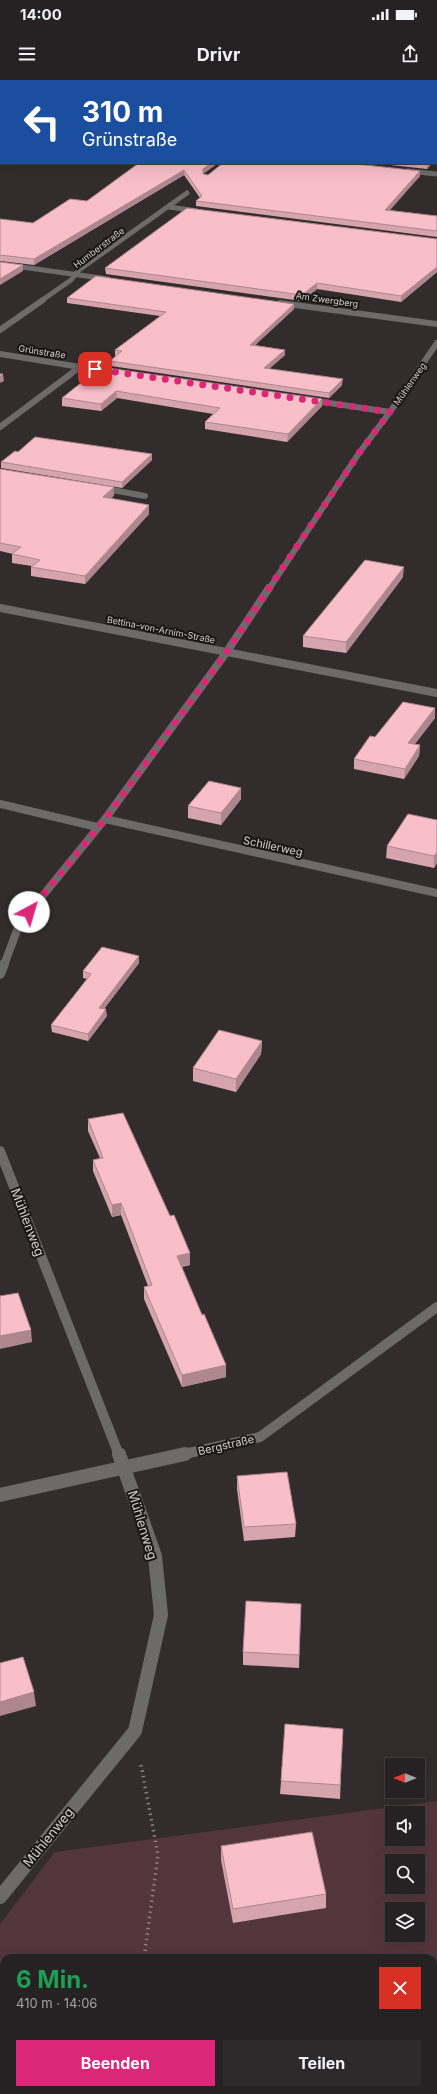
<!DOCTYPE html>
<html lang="de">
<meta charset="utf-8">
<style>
body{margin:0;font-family:Inter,sans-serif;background:#2e292a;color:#f1f3f6;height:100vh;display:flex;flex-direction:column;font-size:15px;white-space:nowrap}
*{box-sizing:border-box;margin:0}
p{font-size:13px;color:#a4a3a5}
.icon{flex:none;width:22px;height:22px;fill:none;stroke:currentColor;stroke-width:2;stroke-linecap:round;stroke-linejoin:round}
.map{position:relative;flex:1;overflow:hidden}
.panel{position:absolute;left:0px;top:1874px;width:437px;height:140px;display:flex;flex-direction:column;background:#262122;border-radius:12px 12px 0 0;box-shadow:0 4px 16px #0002,0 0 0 1px #423e40}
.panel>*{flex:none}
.guide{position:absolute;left:0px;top:0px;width:437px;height:84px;box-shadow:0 4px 16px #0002,0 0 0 1px #423e40;background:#1a4fa0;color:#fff;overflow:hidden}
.needle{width:26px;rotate:270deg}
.controls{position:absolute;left:385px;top:1678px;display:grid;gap:8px}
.controls a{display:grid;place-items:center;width:40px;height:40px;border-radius:0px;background:#262122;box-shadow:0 4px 16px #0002,0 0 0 1px #423e40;font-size:20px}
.pin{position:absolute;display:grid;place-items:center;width:34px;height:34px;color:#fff;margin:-17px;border-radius:8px;box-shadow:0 2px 6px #0006}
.me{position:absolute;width:44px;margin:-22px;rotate:39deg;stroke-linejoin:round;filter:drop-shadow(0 0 3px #0008)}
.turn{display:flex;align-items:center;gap:14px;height:84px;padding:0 16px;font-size:18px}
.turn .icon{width:52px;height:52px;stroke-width:2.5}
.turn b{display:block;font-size:28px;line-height:34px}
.round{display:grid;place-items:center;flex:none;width:42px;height:42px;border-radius:0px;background:#2e292a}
.headline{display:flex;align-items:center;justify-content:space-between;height:68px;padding:0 16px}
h1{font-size:24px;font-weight:700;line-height:30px;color:#1e9e55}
.cta{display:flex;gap:8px;margin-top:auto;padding:8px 16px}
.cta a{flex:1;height:46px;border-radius:0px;background:#db2777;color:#fff;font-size:16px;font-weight:700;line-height:46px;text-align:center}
.cta a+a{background:#2e292a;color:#f1f3f6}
.status{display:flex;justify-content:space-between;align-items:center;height:28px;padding:0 20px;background:#262122;direction:ltr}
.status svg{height:11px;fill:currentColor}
header{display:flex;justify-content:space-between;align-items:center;height:52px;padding:0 16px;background:#262122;font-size:18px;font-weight:700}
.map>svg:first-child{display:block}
.green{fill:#53363b;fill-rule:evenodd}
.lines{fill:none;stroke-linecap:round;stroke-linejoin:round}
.path{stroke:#888283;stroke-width:3.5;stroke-dasharray:1.5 4;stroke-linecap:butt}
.minor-far4{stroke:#6d6a6a;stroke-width:5}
.minor-far3{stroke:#6d6a6a;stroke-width:6}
.minor-far2{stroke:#6d6a6a;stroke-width:8}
.minor-far1{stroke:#6d6a6a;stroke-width:10}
.minor{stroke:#6d6a6a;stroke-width:14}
.wall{fill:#d5a4ad}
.shaded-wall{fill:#ae868d}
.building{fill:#f8bfc9;stroke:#ae868d}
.route{stroke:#db2777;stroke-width:7;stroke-dasharray:0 12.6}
.labels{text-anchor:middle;stroke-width:4;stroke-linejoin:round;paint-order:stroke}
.far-street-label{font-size:9px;fill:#d4d0d0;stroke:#191616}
.street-label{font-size:11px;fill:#d4d0d0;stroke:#191616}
.near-street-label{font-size:13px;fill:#d4d0d0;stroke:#191616}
</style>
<div class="status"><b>14:00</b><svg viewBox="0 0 49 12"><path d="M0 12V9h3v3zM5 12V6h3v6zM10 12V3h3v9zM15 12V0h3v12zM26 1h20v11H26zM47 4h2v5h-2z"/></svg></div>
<header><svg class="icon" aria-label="menu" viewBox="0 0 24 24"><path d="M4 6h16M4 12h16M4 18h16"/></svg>Drivr<svg class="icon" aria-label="share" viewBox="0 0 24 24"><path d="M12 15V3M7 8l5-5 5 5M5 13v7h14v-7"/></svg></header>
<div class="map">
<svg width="437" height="2014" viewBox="0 0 437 2014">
<rect width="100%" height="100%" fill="#332c2d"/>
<path class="green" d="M8,0h429v43l-1,-42z
M437,1721v293h-437v-170l55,-72zM392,1733h26v26h-26zM392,1781h26v26h-26zM392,1829h26v26h-26zM4,1878h429v132h-429z"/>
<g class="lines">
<path class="path" d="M141,1685l17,90 -14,103
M126,2014l1,-4"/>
<path class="minor-far4" d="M407,91l30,3
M169,127l28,4
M0,184l108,15
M41,221l30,-21 8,-10 108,-77"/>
<path class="minor-far3" d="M280,223l157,21
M0,250l43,-30
M0,274l111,18
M309,320l81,12
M0,347l80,-60
M101,408l44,8
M269,509l90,-136 31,-41 47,-69"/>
<path class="minor-far2" d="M0,528l437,85
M0,724l97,23
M105,739l332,74
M4,885l15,-40 86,-106 121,-166 43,-65"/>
<path class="minor-far1" d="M0,894l4,-10
M0,1071l119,304
M180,1375l80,-18 177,-130"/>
<path class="minor" d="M0,1415l185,-41
M0,1817l135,-166 26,-116 -6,-59 -36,-102"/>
</g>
<path class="wall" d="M139,83h79l-15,11 5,1 212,1 -31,34 48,6v21l-241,-31v-5l4,-3 -16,-23 -150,90 -34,-4v-42l33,4 54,-22z
M372,83h60l-5,6z
M105,188l332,4 -36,30 -84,-13 -15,12 -196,-27z
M67,218l227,11 -39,36 30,5v5l-16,14 73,16 -13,13 -218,-32 -1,-5 6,-5h-1v-6l45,-34 -93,-13z
M101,287l221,39 -35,36 -82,-13v-7l8,-8 -96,-16 -16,13 -39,-5v-8z
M18,372l134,2v6l-30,28 -121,-20v-6z
M0,389l114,18v8l-3,4 38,6v9l-64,70 -54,-8v-9l1,-1 -20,-3v-9h1l-13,-3z
M403,497l-57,76 -43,-6v-11z
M435,628v10l-21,27h6l-1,11 -15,23 -50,-10v-10l21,-22z
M241,708v11l-20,26 -33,-7v-12z
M437,740v43l-3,5 -48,-10 1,-12z
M139,883l-35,46 3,7 -19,25 -36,-9 -1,-7 36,-46 -4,-1v-7z
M262,961l-1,13 -25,38 -43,-11v-13z
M88,1039l82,97 20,37v12l-8,2 20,48 24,50v12l-44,10 -38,-88v-12l4,-1 -27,-71 -9,2 -19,-46v-11l7,-2 -12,-27z
M237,1396l59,48 -1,13 -51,4 -7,-52z
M301,1524l-2,64 -56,-3v-13z
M343,1649l-3,70 -60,-5 1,-13z
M221,1766l105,48v14l-93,15 -12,-63z"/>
<path class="shaded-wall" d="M211,83h7l-15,11v-5z
M427,83h5l-5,6z
M184,90v5l-150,90v-6z
M420,91v5l-35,40v-6z
M23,185v6l-23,14v-6z
M437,187v5l-36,30v-6z
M317,203v6l-15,12v-6z
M294,224v5l-44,41v-5z
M285,270v5l-21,18v-5z
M3,294l1,7 -4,2v-6z
M343,299l-1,6 -13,13v-5z
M116,311l1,7 -16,13v-7z
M322,319v7l-35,36 1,-8z
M152,374v6l-30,28v-6z
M114,407v8l-10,11 -1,-9z
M149,425v9l-64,70v-8z
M404,487l-1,10 -57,76v-11z
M435,628v10l-27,35v-10z
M420,665l-1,11 -15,23 1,-10z
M241,708v11l-20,26v-12z
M437,772v11l-3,5v-12z
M139,876v7l-40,52v-7z
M106,929l1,7 -19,25v-7z
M262,961l-1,13 -25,38v-13z
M121,1123v12l-9,2v-12z
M190,1173v12l-13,2v-11z
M31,1250l1,12 -32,7v-13z
M226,1285v12l-44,10v-12z
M34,1612l2,14 -36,10v-14z"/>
<path class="building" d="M139,83h72l-8,6v5l5,1 15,-12h124l73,8 -35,39 52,6v15l-241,-30 6,-5 -18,-26 -150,89 -34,-4v-36l33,4 37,-24 17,2z
M187,128l250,31v28l-36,29 -84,-13 -15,12 -197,-27z
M0,182l23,3 -23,14z
M96,196l198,28 -44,41 35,5 -21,18 79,11 -14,14 -219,-32 12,-10 -7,-1 51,-38 -99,-14z
M101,287l221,32 -34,35 -83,-12 15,-14 -104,-17 -15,13 -39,-6z
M0,294h3l-3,3z
M35,357l117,17 -30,28 -121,-20 14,-11 3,1z
M0,389l114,18 -11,10 46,8 -64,71 -54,-9 9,-7 -28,-6 9,-7 -21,-4z
M365,480l39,7 -58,75 -43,-6z
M403,622l32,6 -27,35 12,2 -15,24 -51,-10 16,-23 5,1z
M209,701l32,7 -20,25 -33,-7z
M408,734l29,6v32l-3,4 -47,-10z
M102,867l37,9 -40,52 7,1 -18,25 -37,-9 40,-51 -8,-3z
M219,950l43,11 -26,38 -43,-11z
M123,1033l47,103 4,-1 16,38 -13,3 25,59 2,-1 22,51 -44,10 -38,-88 8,-2 -31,-82 -9,2 -19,-45 10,-2 -15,-39z
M18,1213l13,37 -31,6v-40z
M287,1392l9,52 -52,3 -7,-51z
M246,1521l55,3 -2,51 -56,-3z
M23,1577l11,35 -34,10v-39z
M285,1644l58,5 -3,56 -59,-4z
M312,1752l14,62 -93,15 -12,-63z"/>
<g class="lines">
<path class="route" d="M29,832l76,-93 121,-166 133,-200 31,-41 -295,-43"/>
</g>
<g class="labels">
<g class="far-street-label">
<text transform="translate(99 168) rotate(-37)" y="3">Humberstraße</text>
<text transform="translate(327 220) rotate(8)" y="3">Am Zwergberg</text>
<text transform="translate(42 272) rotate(9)" y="3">Grünstraße</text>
<text transform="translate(410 304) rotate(-55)" y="3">Mühlenweg</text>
<text transform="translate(161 550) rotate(11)" y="3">Bettina-von-Arnim-Straße</text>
</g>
<g class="street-label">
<text transform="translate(273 766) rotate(12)" y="4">Schillerweg</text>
<text transform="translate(226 1365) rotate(-13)" y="4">Bergstraße</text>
</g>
<g class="near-street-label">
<text transform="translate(28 1142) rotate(69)" y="5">Mühlenweg</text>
<text transform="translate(143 1445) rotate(73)" y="5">Mühlenweg</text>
<text transform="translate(48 1757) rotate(-51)" y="5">Mühlenweg</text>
</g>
</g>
</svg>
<div class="controls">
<a><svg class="needle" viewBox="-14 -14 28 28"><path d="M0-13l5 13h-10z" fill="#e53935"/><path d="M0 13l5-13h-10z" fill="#a4a3a5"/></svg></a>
<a><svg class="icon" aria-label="sound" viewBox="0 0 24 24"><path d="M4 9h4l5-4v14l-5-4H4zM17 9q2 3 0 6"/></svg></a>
<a><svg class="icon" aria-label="search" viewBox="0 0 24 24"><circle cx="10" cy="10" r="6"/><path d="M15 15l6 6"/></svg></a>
<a><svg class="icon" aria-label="layers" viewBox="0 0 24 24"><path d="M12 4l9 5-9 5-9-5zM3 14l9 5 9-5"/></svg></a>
</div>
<div class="pin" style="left:95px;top:289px;background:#d93025"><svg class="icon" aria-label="arrive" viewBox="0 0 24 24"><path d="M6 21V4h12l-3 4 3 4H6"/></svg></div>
<svg class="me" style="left:29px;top:832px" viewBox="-20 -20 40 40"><circle r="19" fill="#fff"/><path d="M0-13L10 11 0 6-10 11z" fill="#db2777"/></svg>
<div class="guide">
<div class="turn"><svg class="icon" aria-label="left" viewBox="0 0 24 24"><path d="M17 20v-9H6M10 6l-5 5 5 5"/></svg><div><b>310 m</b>Grünstraße</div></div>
</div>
<section class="panel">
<div class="headline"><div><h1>6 Min.</h1><p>410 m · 14:06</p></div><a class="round" style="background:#d93025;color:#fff"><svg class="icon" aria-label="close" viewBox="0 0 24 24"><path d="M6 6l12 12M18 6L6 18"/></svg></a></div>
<div class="cta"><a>Beenden</a><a>Teilen</a></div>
</section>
</div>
